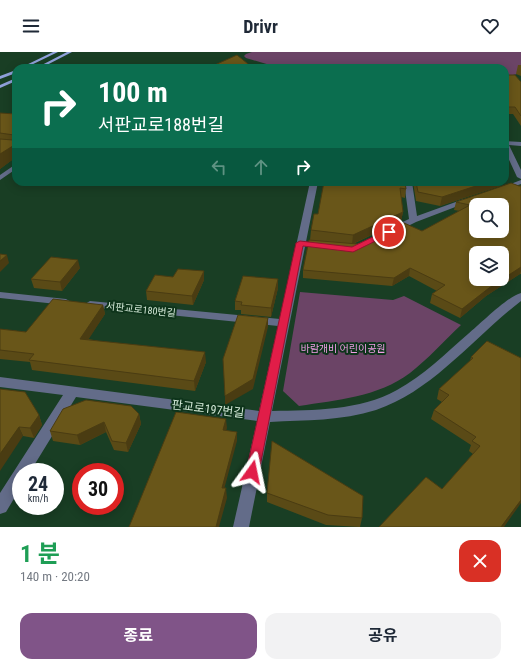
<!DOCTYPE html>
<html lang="ko">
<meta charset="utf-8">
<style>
body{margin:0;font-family:"Roboto Condensed","Noto Sans KR",sans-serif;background:#f2f2f3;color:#1f2937;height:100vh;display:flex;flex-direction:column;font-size:15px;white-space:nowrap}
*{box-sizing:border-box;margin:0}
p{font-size:13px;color:#747a83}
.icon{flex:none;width:22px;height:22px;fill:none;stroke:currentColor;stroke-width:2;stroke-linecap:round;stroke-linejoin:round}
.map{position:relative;height:475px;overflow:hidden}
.sheet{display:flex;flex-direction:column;background:#fff;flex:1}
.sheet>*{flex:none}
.hud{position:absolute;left:12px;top:12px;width:497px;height:122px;border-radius:12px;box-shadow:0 2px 10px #0003;background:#0b6e4f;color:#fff;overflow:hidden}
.buttons{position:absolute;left:469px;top:146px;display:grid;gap:8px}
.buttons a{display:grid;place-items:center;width:40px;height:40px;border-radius:8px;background:#fff;box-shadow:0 2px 10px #0003;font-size:20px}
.speed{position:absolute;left:12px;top:411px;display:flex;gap:8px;font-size:20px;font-weight:700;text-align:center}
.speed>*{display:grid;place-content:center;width:52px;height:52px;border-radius:50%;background:#fff;box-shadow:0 2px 10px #0003;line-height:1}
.speed small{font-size:10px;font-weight:400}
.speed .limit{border:6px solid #d22;background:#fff;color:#111}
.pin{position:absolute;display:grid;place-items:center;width:34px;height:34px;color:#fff;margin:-17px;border:2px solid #fff;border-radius:50%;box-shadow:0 1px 4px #0007}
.me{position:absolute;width:44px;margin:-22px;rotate:12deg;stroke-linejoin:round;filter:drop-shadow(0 0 3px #0008)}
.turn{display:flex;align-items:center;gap:14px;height:84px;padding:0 20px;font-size:18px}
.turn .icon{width:52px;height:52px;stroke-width:2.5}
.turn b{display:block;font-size:28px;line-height:34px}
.lanes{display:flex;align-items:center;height:38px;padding:0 20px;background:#0003;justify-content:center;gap:20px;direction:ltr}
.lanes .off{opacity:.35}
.round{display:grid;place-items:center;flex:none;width:42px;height:42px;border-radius:12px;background:#f2f2f3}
.overview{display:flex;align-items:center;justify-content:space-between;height:68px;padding:0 20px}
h1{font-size:24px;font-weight:700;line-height:30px;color:#1e9e55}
.cta{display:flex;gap:8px;margin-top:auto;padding:8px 20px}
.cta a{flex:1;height:46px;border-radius:12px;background:#805488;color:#fff;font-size:16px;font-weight:700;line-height:46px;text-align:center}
.cta a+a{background:#f2f2f3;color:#1f2937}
header{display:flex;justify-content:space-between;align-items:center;height:52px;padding:0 20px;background:#fff;font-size:18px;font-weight:700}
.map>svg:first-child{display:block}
.green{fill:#6b4466}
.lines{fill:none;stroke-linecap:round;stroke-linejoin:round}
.minor{fill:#636c89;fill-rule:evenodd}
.major{fill:#90a1db;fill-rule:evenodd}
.wall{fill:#5a4a16}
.shaded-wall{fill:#4a3c12}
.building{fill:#695619;stroke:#4a3c12;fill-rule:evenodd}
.route{fill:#e11d48;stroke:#92132f}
.labels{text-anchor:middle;stroke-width:4;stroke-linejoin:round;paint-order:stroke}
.street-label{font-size:10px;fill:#d5ead9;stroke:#0e341b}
.park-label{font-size:10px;fill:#f19fe7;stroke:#0e341b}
.near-street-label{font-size:12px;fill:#d5ead9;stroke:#0e341b}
</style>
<header><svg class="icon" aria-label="menu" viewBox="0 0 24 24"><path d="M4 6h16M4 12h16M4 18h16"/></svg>Drivr<svg class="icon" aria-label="heart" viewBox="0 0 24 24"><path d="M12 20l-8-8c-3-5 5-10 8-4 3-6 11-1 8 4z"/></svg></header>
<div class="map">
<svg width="521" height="475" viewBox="0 0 521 475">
<rect width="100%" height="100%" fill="#193e24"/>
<path class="green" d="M252,0h269v21l-16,4v-9h-225l-34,-10 -2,-2 2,-2z
M300,240l93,8 11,-4 57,29c-17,16 -33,34 -51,48 -32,24 -73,27 -111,33l-16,-15z"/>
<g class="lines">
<path class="minor" d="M505,89l16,1v4l-12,-1 12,25v9l-4,-2 -12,-26z
M16,112v5l-16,11v-5z
M521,128v4l-20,7 -4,-2z
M310,130h8l-46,229c42,-1 87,0 125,-21 26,-14 49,-37 71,-56 12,-10 40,-38 53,-41v8c-47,36 -88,90 -145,109 -34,11 -71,10 -106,12l-21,105h-16l24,-106 -181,-24 -46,75h-9v15l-15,25 -6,2v-21l63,-98 -63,-8v-10l259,34 19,-85 -188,-19 -5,-3 5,-3 190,18z
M404,130h8l5,34 47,-17h6l1,2 -55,21 -18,9h-6v-4l17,-8z
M0,240l66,7 5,3 -5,3 -66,-7z"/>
<path class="major" d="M53,0h5l-33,16h-5z
M67,0h5l-31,16h-5z
M16,18v3l-16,6v-3z
M16,26v3l-16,7v-3z"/>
</g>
<path class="wall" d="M518,13h3v11l-5,-2z
M505,23l16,7v44l-8,-12h-8z
M0,61l16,1v43l-16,12z
M405,130l1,7 -1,9 -4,-1 2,15 -2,9 -48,23h5l64,-13 38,-20 -6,-1 2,-8 65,-16v88h-1l-34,22 -26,22 -30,-15 2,-9 5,-3 -28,-15 -17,10 -89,-8v-8l7,-30 1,-10 7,-16z
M413,130h88l-1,4 -60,20 -24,-5z
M80,216l-18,23 -28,-3 -3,-9z
M204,219v9l-11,25 -46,-5 -1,-9 27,-14z
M278,236l-7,29 -30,-3v-4h-6v-9z
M103,253l2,9 -17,25 118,23 -11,29 -163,-21 -2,-8 -30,-3v-30l26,3z
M487,289l34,162 -79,-14 31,-35 -4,-3 2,-6 -40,-26 3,-9 8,-8 -5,-3 2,-10 31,-28 1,-4z
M0,337l39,26 3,10 -8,13 -11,-2z
M139,362l2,10 -13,28 -14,-2 -8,-18 -26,13 -27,-4 -3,-10z
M267,441l95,25 -2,9 -34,-2 -59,-23z"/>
<path class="shaded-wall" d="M16,92v13l-16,12v-15z
M488,130h13l-1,4 -60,20 2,-9z
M403,160l-2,9 -49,23 1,-9z
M7,203l2,8 -9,9v-11z
M78,208l2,8 -18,23 -2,-9z
M521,215v4l-1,3 -34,22 -26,22 2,-9 27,-21z
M410,216l-1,8 -17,10 2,-8z
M204,219v9l-11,25 -1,-9z
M278,227v9l-7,29v-9z
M103,253l2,9 -22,34 -3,-9z
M268,266v9l-15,62 -28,16v-9z
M205,300l1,10 -11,29 -1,-10z
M139,362l2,10 -13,28 -2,-9z
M39,363l3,10 -8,13 -4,-10z
M226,367l1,9 -3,11 -1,-9z
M104,370l2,10 -26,13 -3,-10z
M19,375l4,9 -23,35v-17z
M237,380v9l-15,56v-9z
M226,436l1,10 -8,29h-3z
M521,448v3l-17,24h-3z"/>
<path class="building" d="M237,3l16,13h-45z
M505,23h10l6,7v34l-6,-9h-10z
M0,61l16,1v30l-16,10v-15l13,1 1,-5 -14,-2z
M324,130h81l1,7 -6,-1 3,24 -50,23 -42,-5 3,-16h4z
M416,130h72l-46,15 -24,-5z
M511,131l8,3h2v81l-32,21 -27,21 -30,-15 13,-9 -35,-17 -16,10 -91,-8 6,-30 49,4 46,-21 18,8 48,-26 -14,-3zM476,153h26v26h-26zM476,201h26v26h-26z
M0,202l7,1 -7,6z
M51,205l27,3 -18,22 -29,-3z
M178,217l26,2 -12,25 -46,-5 9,-16 18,2z
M243,224l35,3 -7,29 -30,-3 1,-3 -7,-1z
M53,247l50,6 -23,34 125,13 -11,29 -165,-21 5,-6 -34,-4v-21l26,3z
M238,263l30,3 -15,61 -28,17 -2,-37z
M487,289l34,17v142l-20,27h-122l47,-50 16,12 38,-43 -8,-5 4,-4 -42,-27 15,-15 -10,-6 34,-31 -2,-1z
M0,337l25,3 14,23 -9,13 -11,-1 -19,27z
M86,348l45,6 8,8 -13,29 -14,-2 -8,-19 -27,13 -27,-4 13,-22z
M176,360l50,7 -3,11 14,2 -15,56h4l-10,39h-87z
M272,389l91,55 -1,22 -34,-3 -61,-22z"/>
<path class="route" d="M389,177l3,1v3l-39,19 -50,-6 -44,226 -2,4 -5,2 -4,-2 -2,-4 50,-229 4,-2 52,6z"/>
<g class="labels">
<g class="street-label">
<text transform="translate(141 257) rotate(6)" y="4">서판교로180번길</text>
</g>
<g class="park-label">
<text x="343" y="300">바람개비 어린이공원</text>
</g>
<g class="near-street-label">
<text transform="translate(208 357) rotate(7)" y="4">판교로197번길</text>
</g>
</g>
</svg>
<div class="buttons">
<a><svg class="icon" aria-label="search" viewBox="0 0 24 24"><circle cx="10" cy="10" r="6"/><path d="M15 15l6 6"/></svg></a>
<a><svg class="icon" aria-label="layers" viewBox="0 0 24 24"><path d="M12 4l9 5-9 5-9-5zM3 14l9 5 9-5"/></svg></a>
</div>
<div class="speed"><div>24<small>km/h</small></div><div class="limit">30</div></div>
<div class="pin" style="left:389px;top:180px;background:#d93025"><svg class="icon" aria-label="arrive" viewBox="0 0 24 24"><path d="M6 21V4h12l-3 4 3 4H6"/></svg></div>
<svg class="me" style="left:252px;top:420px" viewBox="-20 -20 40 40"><path d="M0-17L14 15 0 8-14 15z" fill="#e11d48" stroke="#fff" stroke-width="4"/></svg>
<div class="hud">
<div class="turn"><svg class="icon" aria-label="right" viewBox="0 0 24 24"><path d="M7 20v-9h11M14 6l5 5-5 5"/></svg><div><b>100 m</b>서판교로188번길</div></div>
<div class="lanes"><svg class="icon off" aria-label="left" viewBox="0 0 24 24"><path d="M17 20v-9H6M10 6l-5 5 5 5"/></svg><svg class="icon off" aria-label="ahead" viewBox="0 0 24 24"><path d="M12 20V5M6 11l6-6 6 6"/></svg><svg class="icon" aria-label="right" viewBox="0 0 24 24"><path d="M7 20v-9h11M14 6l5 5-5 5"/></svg></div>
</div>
</div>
<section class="sheet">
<div class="overview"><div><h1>1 분</h1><p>140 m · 20:20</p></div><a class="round" style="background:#d93025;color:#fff"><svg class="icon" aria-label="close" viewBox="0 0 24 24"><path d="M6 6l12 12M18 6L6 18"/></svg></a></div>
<div class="cta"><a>종료</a><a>공유</a></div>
</section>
